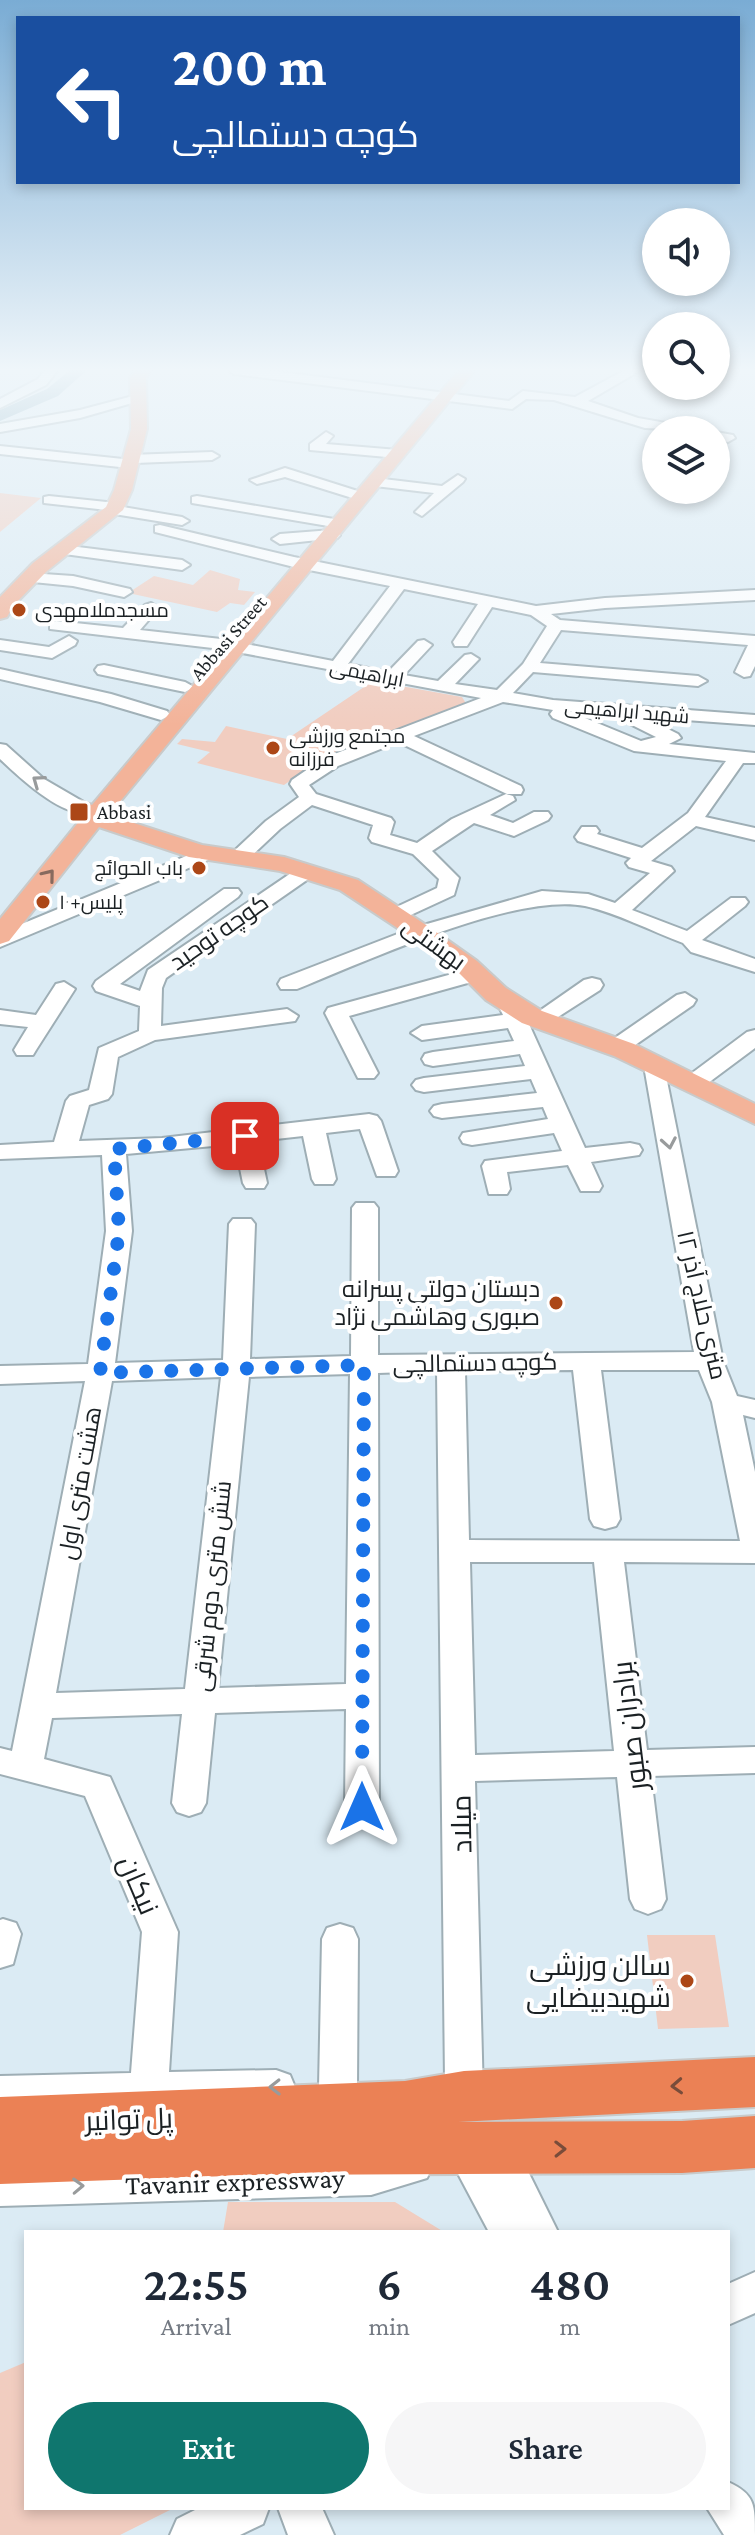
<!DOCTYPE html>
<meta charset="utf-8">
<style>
body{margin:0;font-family:"Crimson Pro",Cairo,serif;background:#f6f6f7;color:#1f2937;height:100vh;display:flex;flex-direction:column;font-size:30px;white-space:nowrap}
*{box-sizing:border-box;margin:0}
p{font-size:26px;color:#747a83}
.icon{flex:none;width:44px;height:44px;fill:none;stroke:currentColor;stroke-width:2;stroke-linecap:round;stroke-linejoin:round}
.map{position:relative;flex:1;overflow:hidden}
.sheet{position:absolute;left:24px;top:2230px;width:706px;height:280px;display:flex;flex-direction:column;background:#fff;border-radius:0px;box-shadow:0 4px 12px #0003}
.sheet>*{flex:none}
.top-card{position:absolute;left:16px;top:16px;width:724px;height:168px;border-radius:0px;box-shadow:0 4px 12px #0003;background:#1a4fa0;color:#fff;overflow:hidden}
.controls{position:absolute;left:642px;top:208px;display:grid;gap:16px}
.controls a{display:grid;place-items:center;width:88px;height:88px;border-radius:50%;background:#fff;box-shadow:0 4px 12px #0003;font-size:40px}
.pin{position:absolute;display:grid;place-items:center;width:68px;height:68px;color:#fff;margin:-34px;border-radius:16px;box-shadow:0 4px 12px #0006}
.me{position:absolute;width:88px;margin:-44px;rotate:0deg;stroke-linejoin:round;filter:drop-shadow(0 0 6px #0008)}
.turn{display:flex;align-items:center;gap:28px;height:168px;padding:0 24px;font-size:36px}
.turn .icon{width:104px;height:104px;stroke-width:2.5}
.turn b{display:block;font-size:56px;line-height:68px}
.eta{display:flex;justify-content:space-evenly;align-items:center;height:136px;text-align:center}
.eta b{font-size:48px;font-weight:600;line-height:56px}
.action{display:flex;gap:16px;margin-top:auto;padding:16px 24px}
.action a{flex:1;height:92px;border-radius:48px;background:#0f766e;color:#fff;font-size:32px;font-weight:600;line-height:92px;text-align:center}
.action a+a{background:#f6f6f7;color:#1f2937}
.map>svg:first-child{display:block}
.green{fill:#f1cdc0}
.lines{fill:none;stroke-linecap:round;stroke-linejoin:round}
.river{fill:#76a1b5;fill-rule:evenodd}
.minor-casing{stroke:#9eaeb5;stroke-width:4}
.major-casing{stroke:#c8caca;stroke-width:4}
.highway-casing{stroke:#c8caca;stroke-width:4}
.minor{fill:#fff;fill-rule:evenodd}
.major{fill:#f3b399;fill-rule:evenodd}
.highway{fill:#eb8155;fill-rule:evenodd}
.oneway{stroke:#989b9c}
.oneway2{stroke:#876a5e}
.oneway3{stroke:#794c3a}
.route{stroke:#1a73e8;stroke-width:14;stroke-dasharray:0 25.2}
.poi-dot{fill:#ac4717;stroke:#fff;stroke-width:3}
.labels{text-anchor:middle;stroke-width:8;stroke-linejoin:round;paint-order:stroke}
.far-poi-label{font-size:20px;fill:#1b2124;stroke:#fff;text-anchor:start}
.far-street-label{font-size:20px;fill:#1b2124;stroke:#fff}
.street-label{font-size:24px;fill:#1b2124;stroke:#fff}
.poi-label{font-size:24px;fill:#1b2124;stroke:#fff;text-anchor:end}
.near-street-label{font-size:28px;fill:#1b2124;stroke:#fff}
.near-poi-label{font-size:28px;fill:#1b2124;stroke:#fff;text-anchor:end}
</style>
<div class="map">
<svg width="755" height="2535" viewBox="0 0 755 2535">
<rect width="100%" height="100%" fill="#dbebf4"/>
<path class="green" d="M0,493l41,5 -41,34z
M210,570l30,9 -2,11 17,2 -11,13 -14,-2 -13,9 -89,-19 26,-17 39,9z
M373,681l89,16 5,8 -149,56 -34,24 -87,-22 13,-11 -33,-8 5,-5 33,3 11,-16 61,13z
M647,1935h68l14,92 -71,2z
M228,2202h167l49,30h-221z
M26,2362v146h148l-54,27h-120v-162z"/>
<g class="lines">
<path class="river" d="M70,370h17l-29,26 -58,25v-11l47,-21z"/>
<g class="minor-casing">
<path id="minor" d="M45,370h13l-12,15 -46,23v-9l38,-20z
M228,370h37l244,31 14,-10 52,6 50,-27h16l-53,31 50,17 45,8 7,4 -45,-2 -91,-28 -28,-1 -14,10 -278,-35z
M133,396l13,3 -66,19 -80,14v-8l80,-14z
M326,432l7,4 -7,8 72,6 7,4 -7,4 -88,-8v-6z
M716,432l17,3 2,3 -7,4 -12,-2z
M0,446l123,13 7,-4 82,-3 7,4 -7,4 -77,3 -6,5 -129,-14z
M285,468l82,26 2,3 -7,4 -77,-24 -28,7 -7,-4z
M458,475l7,4 -2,3 -41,34 -7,-4 19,-19 -59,-7 -7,-4 7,-4 67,8z
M49,496l67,7 7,4 59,10 7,4 -7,4 -68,-11 -7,-4 -63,-7v-6z
M197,496l143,24 7,4 -7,4 -148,-25v-6z
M160,525l134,32 242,49 69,-8 150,-8v10l-150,8 -54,6 9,6 195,16v30l-5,10 -6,1 -9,-5 13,-27 -187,-15 -21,33 158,13 9,5 -9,5 -165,-14 -20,21 40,7 202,15v10l-111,-8 34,17 3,4 -12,6 86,9v10h-12l-38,54 50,11v12l-59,-14 -45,35 20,6 3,4 -42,39 55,21 44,-33h14l3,4 -3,4 -43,34 53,19v13l-64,-20 -8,-9c-32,-12 -66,-30 -98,-37 -69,-14 -221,56 -288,83h-16l-3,-5 3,-5 132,-51 129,-37 46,3 27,9 35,-30 -21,-6 -3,-4 5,-5 -53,-17 -3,-4 7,-10h14l3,4 -2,3 45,14 46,-35 38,-52 -92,-10 -81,-33 -3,-4 3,-4 -50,-8 -89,34 107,50 2,4 -2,4h-14l-109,-52 -60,24 -29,19 7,9 75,24 3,4 -4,13 27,8 35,-24 54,-25 7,2 2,4 -25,15 23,8 21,-11h14l3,4 -3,4 -34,16 -40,-13 -42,28 27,27 -5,17 -52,24h-14l-3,-4 3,-4 49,-23 2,-9 -26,-25 -41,-12 -3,-4 4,-13 -61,-20 -32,24 -34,32h-14l-3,-4 3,-4 34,-32 33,-24 -9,-13 2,-4 32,-22 157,-60 -260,-49 -171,-20v-6l6,-2 67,7 22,-23 6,-2 8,5 -19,22 81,9 112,22 57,-75 -96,-19 -139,-35v-6zM404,589l74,15 -25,38 2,4h12l25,-39 39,8 16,11 -24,38 -26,26 -42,-6 24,-25 -8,-5 -6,1 -27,26 -34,-6 28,-30 -8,-5 -6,1 -30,31 -40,-8zM568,711l57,5 1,6 30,15 -15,4z
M332,530l8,5 -3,3 -57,6 -8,-5 8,-5z
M62,545l120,15 8,5 -8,5 -125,-17v-6z
M29,573l44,3 57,13 2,3 -8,5 -51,-11 -50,-5 -2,-3z
M69,636l8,5 -2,4 -23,13 -52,-8v-10l49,7z
M104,665l81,17 9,5 -9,5 -87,-18 -3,-4 3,-4z
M0,669l111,25 56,17 3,4 -9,5 -61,-18 -100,-23z
M0,744l6,1 38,34 43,25 3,4 -3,4c-25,6 -70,-37 -87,-53z
M208,847l10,6 -3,4 -215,90v-14z
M307,865l10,6 -3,4 -148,103 -4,10 -1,38 126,-17 11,7 -3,5 -140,19 -37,17 -6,37 -4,5 -19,6 -10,36 83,-3 207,-24 8,2 4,5 17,50 -3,5h-18l-17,-47 -34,4 10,46 -3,5h-18l-3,-5 -9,-43 -45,5 9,42 -3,5h-18l-3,-5 -8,-39 -109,10 6,77 -17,132 108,-3 6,-136 4,-5h18l4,5 -5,135 101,-3 1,-148 4,-5h18l4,5v147l316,-3 -50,-286 3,-5h16l60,300 14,35 18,4v18l-12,-3 12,57v91l-131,-1 23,188 108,-3v26l-104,3 15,123 -5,10 -13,5 -13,-5 -5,-10 -13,-122 -142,4 8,315 -5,12 -14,5 -23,-7 -5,-12 9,-13 -8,-710 -59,2 1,434 -5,10 -12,3 -12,-3 -5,-10 1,-98 -131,4 -9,90 -5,9 -12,4 -12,-4 -5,-9 10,-89 -130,4 -8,41 66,18 68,155 -9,140 107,-2 14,5 5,12 -5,12 -14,5 -276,6v-34l131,-3 11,-141 -57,-136 -85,-22v-26l12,3 73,-370 -85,3v-18l88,-2 18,-133 -4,-76 -102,4v-14l54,-3 12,-41 4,-5 19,-6 10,-42 40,-17 1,-25 -44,-15 -3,-5 3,-5 128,-92h14l3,4 -3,4 -118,87 20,7 8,-21 152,-103zM573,1370l17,149 4,7 11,3 11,-3 4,-7 -19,-149h98l13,32 28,139 -271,-1 -4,-169zM350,1374l-4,310 -128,4 31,-311zM221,1377l-36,312 -129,4 56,-312zM470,1562h124l20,189 -139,4z
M474,968l11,6 -3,5 -133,37 29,57 -4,5h-16l-33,-65 3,-5z
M592,978l8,2 3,5 -3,5 -53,34 -8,2 -11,-7 56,-39z
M64,982l11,7 -39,61 -3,5h-16l-3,-5 14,-23 -28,-3v-14l36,5 20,-31z
M685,993l11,7 -3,5 -68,47h-16l-3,-5 3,-5 68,-47z
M508,995l11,7 66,146 45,-5 9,2 3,5 -3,5 -48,7 11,24 -3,5h-18l-13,-26 -61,7 3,17 -3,5h-18l-7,-28 3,-5 77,-10 -8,-18 -82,12 -9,-2 -3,-5 3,-5 85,-14 -5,-12 -101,11 -8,-2 -4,-5 4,-5 8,-2 95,-11 -6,-14 -107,13 -8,-2 -4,-5 4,-5 8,-2 101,-12 -5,-12 -87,12 -8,-2 -3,-5 3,-5 8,-2 81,-11 -6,-13 -86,12 -11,-7 11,-7 81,-11 -6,-13z
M755,1030v18l-55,41h-16l-4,-5 4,-5 63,-47z
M3,1919l13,4 5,11 -8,30 -13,4v-48z
M340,1924l13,4 5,11 -1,148 -5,12 -14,5 -14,-5 -5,-12 3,-148 5,-11z
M466,2132l16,9 15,-9 14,5 47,95h-69l-34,-64 -10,-3 -6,-13 6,-13z
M413,2147l14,5 6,13 -6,13 -56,17 -371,11v-36l371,-11z
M755,2272v41l-27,12v-41z
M728,2482c27,12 27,23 27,53h-31l-17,-27h21z
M199,2508h70l-6,16 -23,11h-70l7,-16z
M278,2508h44l12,27h-46z"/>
</g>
<g class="major-casing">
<path id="major" d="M135,370h16l-5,8 1,51 -15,61 -9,20 -76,61 -33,34 -7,12 -7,2v-22l33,-34 73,-56 8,-17 17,-61 -1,-51z
M459,370h16l-366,445 93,30 82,12 74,23 71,47 48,34 29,27 36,23 92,33 121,60v20l-141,-68 -92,-33 -36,-23 -27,-27 -48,-36 -71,-47 -60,-19 -91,-14 -90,-30 -90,114 -9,3v-25l81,-100 -13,-11 4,-5 8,-2 12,4z"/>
</g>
<g class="highway-casing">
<path id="highway" d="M755,2057v50l-297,15 224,-1 73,-5v52l-73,5 -424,2 -258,9v-87l405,-16 59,-10z"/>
</g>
<use href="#minor" class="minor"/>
<use href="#major" class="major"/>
<use href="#highway" class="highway"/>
</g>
<defs><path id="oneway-chevron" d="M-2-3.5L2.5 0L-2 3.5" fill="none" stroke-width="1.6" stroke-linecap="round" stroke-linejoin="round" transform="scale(2)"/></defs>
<g class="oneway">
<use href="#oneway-chevron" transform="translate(38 781) rotate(-144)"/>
<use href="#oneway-chevron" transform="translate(669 1143) rotate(80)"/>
<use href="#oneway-chevron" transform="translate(275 2087) rotate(179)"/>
<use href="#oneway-chevron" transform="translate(78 2186) rotate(-2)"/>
</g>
<use class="oneway2" href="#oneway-chevron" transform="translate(49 875) rotate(-51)"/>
<g class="oneway3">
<use href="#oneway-chevron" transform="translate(677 2086) rotate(177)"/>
<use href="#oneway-chevron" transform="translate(560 2149) rotate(-1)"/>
</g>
<linearGradient id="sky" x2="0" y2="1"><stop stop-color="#7aacd4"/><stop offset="0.51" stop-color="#eff6fa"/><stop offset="1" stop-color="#eff6fa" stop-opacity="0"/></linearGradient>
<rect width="755" height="725" fill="url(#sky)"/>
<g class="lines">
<path class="route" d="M245,1136l-131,13 5,82 -19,142 264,-8 -2,442"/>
</g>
<g class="poi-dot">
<circle cx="19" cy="610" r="8"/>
<circle cx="273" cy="748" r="8"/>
<rect x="69" y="802" width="20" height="20" rx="4"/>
<circle cx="199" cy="868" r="8"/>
<circle cx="43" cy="902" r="8"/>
<circle cx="556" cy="1303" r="8"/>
<circle cx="687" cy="1981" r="8"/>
</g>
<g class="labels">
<g class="far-poi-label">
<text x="35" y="617">مسجدملامهدی</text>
<text x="289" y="743">مجتمع ورزشی<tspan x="289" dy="23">فرزانه</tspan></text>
<text x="97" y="819">Abbasi</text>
<text x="183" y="875" text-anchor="end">باب الحوائج</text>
<text x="59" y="909">پلیس+۱۰</text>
</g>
<g class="far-street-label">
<text transform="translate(228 638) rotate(-49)" y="7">Abbasi Street</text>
<text transform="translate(367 673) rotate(11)" y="7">ابراهیمی</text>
<text transform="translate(627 711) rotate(5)" y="7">شهید ابراهیمی</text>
</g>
<g class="street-label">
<text transform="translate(219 932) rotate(-35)" y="8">کوچه توحید</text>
<text transform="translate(434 944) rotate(36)" y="8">بهشتی</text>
<text transform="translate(702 1305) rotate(77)" y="8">۱۲ متری حلاج آذر</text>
<text transform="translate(475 1363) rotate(-1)" y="8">کوچه دستمالچی</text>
<text transform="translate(80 1483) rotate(-80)" y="8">هشت متری اول</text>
<text transform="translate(212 1586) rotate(-84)" y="8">شش متری دوم شرقی</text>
</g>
<g class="poi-label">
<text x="540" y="1297">دبستان دولتی پسرانه<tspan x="540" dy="28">صبوری وهاشمی نژاد</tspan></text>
</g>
<g class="near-street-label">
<text transform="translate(629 1726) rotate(-97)" y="10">برادران صبور</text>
<text transform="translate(461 1824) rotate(-91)" y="10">میلاد</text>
<text transform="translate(139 1885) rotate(67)" y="10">نیکان</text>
<text transform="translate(129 2119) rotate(-2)" y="10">پل توانیر</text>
<text transform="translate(235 2181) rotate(-2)" y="10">Tavanir expressway</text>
</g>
<g class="near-poi-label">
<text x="671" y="1975">سالن ورزشی<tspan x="671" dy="32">شهیدبیضایی</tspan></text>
</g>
</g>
</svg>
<div class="controls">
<a><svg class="icon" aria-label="sound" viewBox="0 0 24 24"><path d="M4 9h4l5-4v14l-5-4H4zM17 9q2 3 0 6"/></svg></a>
<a><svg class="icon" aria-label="search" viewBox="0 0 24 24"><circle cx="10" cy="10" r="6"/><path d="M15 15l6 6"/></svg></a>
<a><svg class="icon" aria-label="layers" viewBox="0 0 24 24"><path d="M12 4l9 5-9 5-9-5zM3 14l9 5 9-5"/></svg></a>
</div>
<div class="pin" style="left:245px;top:1136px;background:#d93025"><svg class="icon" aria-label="arrive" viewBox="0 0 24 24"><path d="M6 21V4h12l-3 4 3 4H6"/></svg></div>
<svg class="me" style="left:362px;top:1807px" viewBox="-20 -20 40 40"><path d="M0-17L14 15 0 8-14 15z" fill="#1a73e8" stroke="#fff" stroke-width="4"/></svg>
<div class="top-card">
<div class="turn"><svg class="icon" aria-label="left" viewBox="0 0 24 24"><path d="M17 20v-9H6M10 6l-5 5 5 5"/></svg><div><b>200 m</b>کوچه دستمالچی</div></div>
</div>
<section class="sheet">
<div class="eta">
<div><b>22:55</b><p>Arrival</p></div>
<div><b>6</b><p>min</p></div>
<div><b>480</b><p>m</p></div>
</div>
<div class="action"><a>Exit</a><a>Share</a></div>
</section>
</div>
